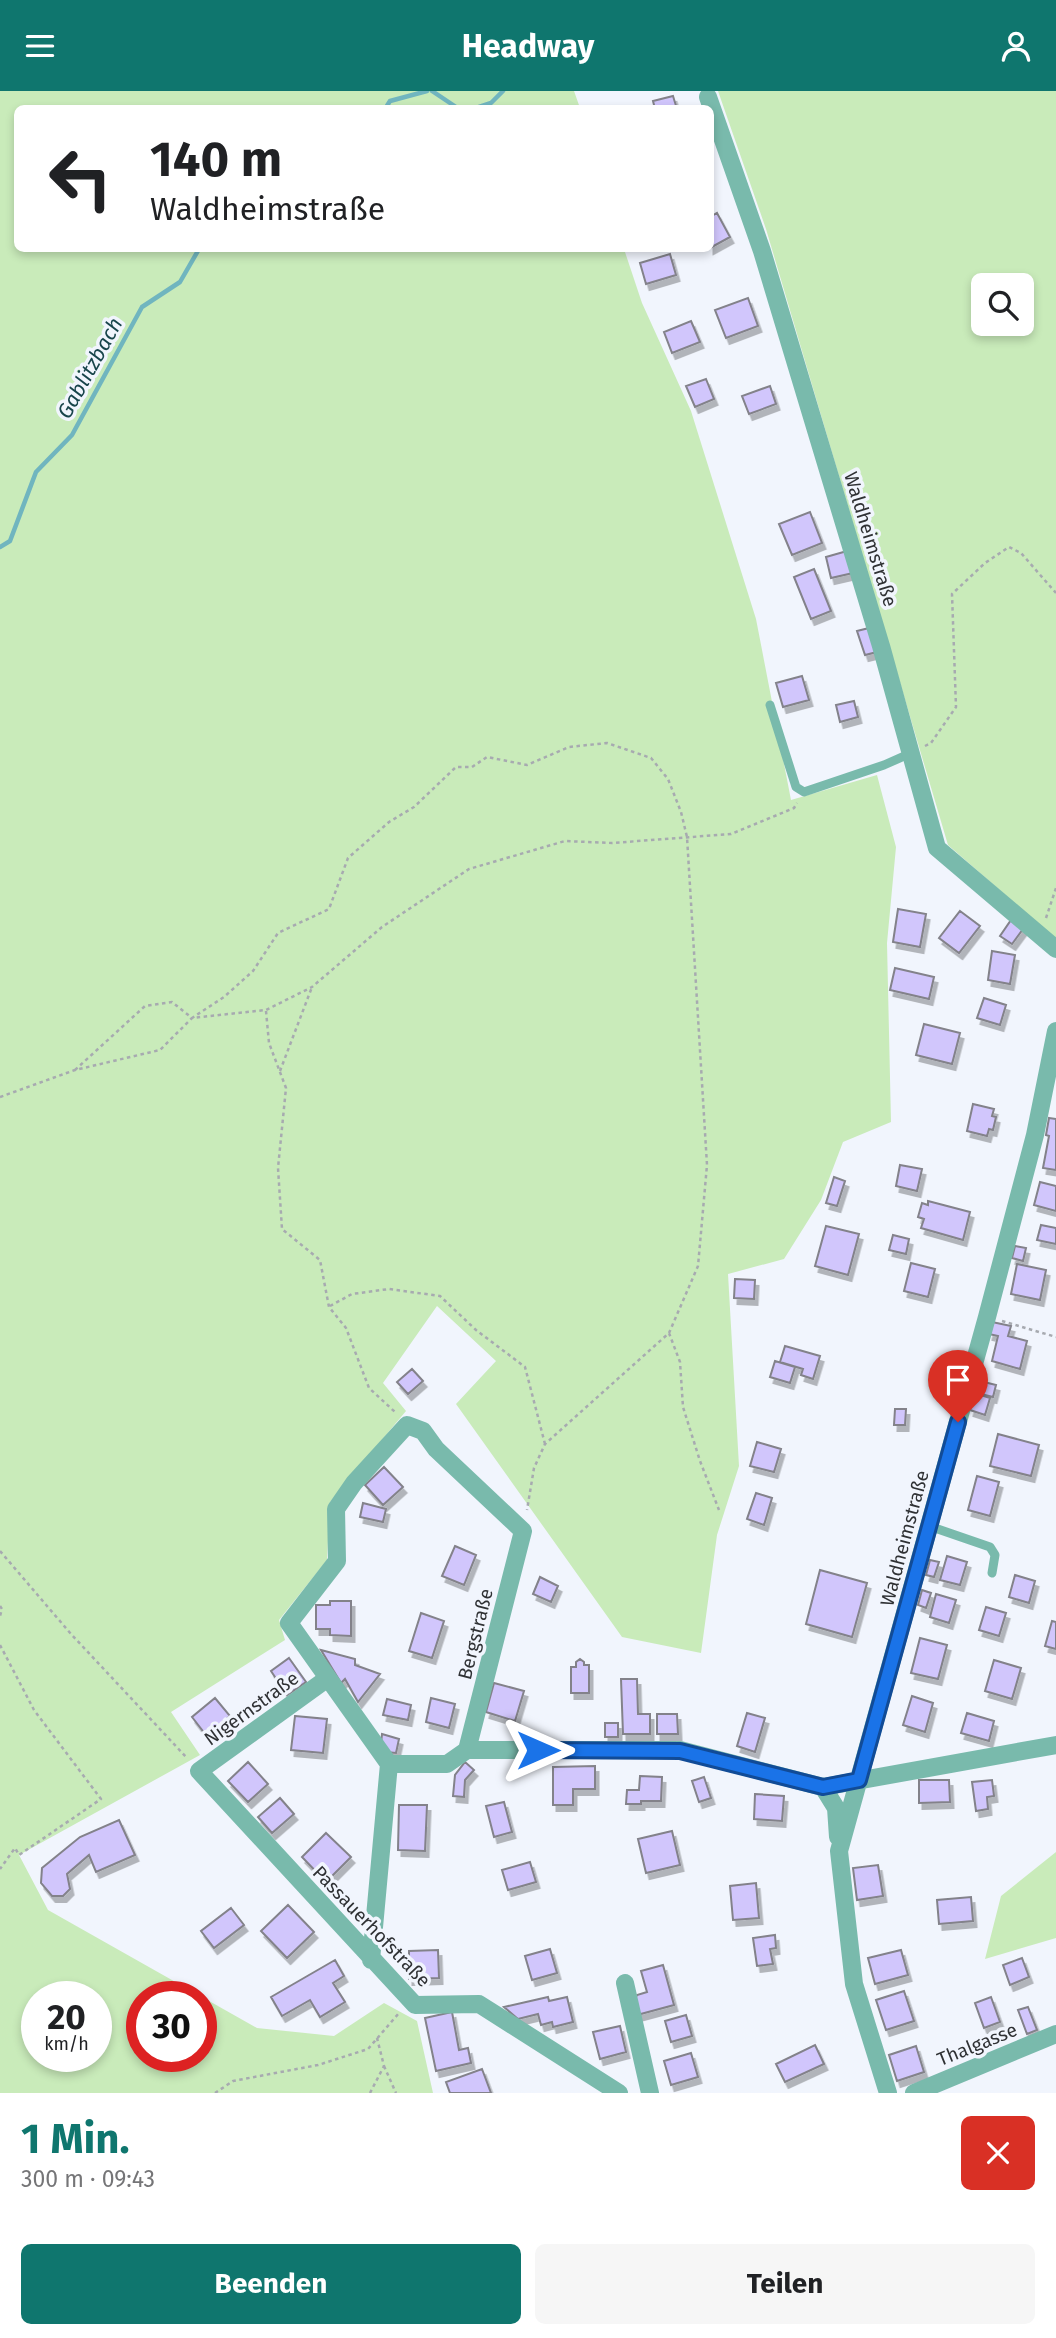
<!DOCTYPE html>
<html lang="de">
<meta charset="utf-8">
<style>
body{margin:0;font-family:"Fira Sans",sans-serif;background:#f6f6f6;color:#202124;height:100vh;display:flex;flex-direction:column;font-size:26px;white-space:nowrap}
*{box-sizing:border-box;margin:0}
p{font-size:23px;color:#757577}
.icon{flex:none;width:38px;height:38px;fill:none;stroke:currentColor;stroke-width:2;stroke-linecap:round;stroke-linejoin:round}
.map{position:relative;height:2002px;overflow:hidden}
.sheet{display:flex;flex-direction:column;background:#fff;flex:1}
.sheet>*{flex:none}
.top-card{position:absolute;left:14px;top:14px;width:700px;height:147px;border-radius:10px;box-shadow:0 4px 10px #0003;background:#fff;color:#202124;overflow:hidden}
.tools{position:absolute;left:971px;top:182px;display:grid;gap:14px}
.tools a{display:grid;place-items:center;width:63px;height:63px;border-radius:10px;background:#fff;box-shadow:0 4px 10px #0003;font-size:35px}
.speed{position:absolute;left:21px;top:1890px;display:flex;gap:14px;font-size:35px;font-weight:700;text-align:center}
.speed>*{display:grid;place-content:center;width:91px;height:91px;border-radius:50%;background:#fff;box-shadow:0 4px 10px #0003;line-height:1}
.speed small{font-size:18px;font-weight:400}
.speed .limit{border:10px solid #d22;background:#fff;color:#111}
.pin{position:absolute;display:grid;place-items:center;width:60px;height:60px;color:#fff;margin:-72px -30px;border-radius:50% 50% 50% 0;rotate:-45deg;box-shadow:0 0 7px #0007}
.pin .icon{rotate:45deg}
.me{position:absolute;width:77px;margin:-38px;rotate:90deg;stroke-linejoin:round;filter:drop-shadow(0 0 5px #0008)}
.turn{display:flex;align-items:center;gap:24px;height:147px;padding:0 21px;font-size:32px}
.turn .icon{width:91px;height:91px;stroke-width:2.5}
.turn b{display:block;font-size:49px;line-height:60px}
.round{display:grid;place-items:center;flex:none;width:74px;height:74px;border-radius:10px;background:#f6f6f6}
.headline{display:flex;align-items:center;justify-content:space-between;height:119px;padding:0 21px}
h1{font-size:42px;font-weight:700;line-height:52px;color:#0f766e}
.button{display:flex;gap:14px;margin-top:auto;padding:14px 21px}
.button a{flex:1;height:80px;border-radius:10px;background:#0f766e;color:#fff;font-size:28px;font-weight:700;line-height:80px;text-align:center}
.button a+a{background:#f6f6f6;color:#202124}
header{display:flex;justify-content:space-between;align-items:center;height:91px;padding:0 21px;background:#0f766e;color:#fff;font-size:32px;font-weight:700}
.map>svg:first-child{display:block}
.green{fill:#c9ebba;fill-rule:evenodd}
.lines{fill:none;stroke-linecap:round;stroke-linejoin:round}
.stream{stroke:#70b5bf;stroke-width:4.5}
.building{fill:#d1c6fc;stroke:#83828a;stroke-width:2;filter:url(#shadow)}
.path{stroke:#a7aab0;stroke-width:2.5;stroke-dasharray:3.5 3.5;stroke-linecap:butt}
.lane{stroke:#79baac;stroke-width:9}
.street{stroke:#79baac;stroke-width:18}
.route-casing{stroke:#114b97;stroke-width:18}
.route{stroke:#1a73e8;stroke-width:12}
.labels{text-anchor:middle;stroke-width:7;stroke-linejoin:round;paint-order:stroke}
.street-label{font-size:19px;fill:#2f3134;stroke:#f1f5fd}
.water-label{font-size:21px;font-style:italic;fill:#18454b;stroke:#f1f5fd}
</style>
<header><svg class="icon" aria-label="menu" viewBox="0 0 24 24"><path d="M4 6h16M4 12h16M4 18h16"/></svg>Headway<svg class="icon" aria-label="person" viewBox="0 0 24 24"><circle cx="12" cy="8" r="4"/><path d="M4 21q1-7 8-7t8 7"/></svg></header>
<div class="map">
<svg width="1056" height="2002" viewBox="0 0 1056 2002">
<defs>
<filter id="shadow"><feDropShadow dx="3.5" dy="6" stdDeviation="0" flood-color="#0004"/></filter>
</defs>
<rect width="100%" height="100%" fill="#f1f5fd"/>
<path class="green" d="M0,0h574l6,17 -562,1v140h606l18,54 49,108 65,208 35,181 86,-25 19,72 -9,96 4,179 -48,20 -22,58 -37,59 -56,15 11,192 -22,69 -16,118 -79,-16 -166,-233 40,-43 -59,-55 -54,77 23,28 -76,91 -3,58 -48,60 6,20 -114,72 29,43 -181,100 29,55 209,118 77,8 50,-33 33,18 16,72h-433zM37,1906h59v59h-59zM142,1906h59v59h-59z
M718,0h338v848l-108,-94 -182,-616zM984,194h38v39h-38z
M1056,1761v86l-71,21 16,-63z"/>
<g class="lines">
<path class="stream" d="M432,0l27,18
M385,18l5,-8 37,-10
M473,18l18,-6 12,-12
M0,456l10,-6 26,-69 36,-37 70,-128 38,-25 19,-33"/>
</g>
<path class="building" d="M673,5l4,13h-22l-2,-8z
M717,122l13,24 -20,11v-31z
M670,163l6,21 -30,9 -6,-21z
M748,207l10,28 -32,12 -11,-28z
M691,230l9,21 -28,11 -8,-21z
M706,288l8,20 -19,8 -9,-21z
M770,295l6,18 -27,10 -7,-18z
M810,421l12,31 -30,12 -13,-31z
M847,460l6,22 -22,5 -5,-21z
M814,478l17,42 -20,8 -17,-42z
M869,537l8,24 -12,3 -8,-24z
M802,585l7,24 -26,7 -7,-24z
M854,610l4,16 -18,5 -4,-17z
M898,818l28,5 -6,33 -27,-5z
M960,820l20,15 -21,27 -20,-15z
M1011,829l12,9 -11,15 -12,-8z
M992,860l23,4 -5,29 -22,-4z
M895,877l39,9 -5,22 -39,-9z
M984,907l22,7 -6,20 -23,-7z
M924,933l36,9 -8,31 -36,-9z
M973,1013l21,5 -2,7 4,1 -3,13 -4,-1 -2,7 -20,-5z
M1049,1027l7,1v51l-13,-2 6,-32 -3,-1z
M900,1074l22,4 -5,22 -21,-5z
M834,1086l11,4 -8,25 -11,-3z
M1040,1091l16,4v25l-22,-6z
M928,1110l42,11 -7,28 -42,-12 3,-9 -6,-2 4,-14 6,2z
M1041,1134l15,3v16l-19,-4z
M826,1135l33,8 -11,41 -33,-9z
M893,1144l16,4 -3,15 -17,-4z
M1015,1155l11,2 -3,13 -11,-3z
M911,1172l24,6 -7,28 -24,-6z
M1017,1173l29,6 -6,30 -29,-6z
M735,1188l20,1 -1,19 -20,-1z
M992,1231l19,4 -3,10 19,5 -7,28 -28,-8 6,-25 -9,-2z
M785,1255l35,10 -7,23 -12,-4 2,-6 -23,-7z
M775,1270l20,6 -5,16 -20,-6z
M412,1278l11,12 -15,13 -11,-12z
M980,1290l16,4 -3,12 -16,-4z
M975,1302l15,5 -5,17 -15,-5z
M895,1318h11l-1,16h-11z
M998,1343l41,11 -8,31 -41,-10z
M757,1351l24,7 -7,23 -24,-6z
M384,1376l19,20 -20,18 -18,-20z
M977,1385l22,6 -9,34 -22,-6z
M756,1402l16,5 -8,27 -17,-6z
M363,1412l23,6 -3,13 -23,-5z
M455,1455l21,9 -12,30 -22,-9z
M947,1465l20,6 -7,23 -20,-5z
M930,1469l9,2 -5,15 -8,-2z
M820,1479l47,13 -15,54 -46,-13z
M1015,1484l20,6 -6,22 -20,-6z
M540,1486l18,9 -7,16 -18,-8z
M922,1499l9,3 -5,15 -8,-3z
M936,1503l20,6 -7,23 -19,-6z
M330,1510h21v35l-21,-1v-6h-14v-24h14z
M986,1516l20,6 -7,23 -20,-6z
M421,1522l23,8 -12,37 -23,-7z
M1052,1530l4,1v27l-11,-3z
M920,1547l27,7 -9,34 -27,-6z
M321,1559l34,9v6l25,9 -22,28 -13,-23 -4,4z
M289,1567l17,24 -19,13 -16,-24z
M580,1568l4,3v3h5v28h-18v-26h5v-5z
M994,1569l27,8 -9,31 -27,-8z
M621,1588h16l1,35h12v20h-27z
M494,1592l30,8 -9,30 -29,-9z
M912,1605l21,7 -8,29 -22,-7z
M215,1607l15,18 -24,19 -14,-18z
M431,1607l24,6 -6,24 -23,-6z
M387,1608l24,6 -3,15 -25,-5z
M747,1622l18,5 -10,34 -18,-6z
M967,1622l27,8 -5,20 -28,-8z
M657,1623h20l1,20h-21z
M295,1625l32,3 -4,34 -32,-3z
M605,1632h13v14h-13z
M382,1643l17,5 -3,14 -10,-1 -5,-8z
M248,1671l20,22 -20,18 -20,-21z
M465,1671l9,8 -9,10 -1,17 -11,-1 2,-21z
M595,1675v23h-22v16h-20v-38z
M640,1685l22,1 -1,24h-20v3h-15l1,-14h12z
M704,1686l7,21 -12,4 -7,-21z
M919,1689h30l1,22 -31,1z
M992,1689l2,16 -7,1 1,12 -12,2 -4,-29z
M755,1703l29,2 -2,25 -28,-2z
M280,1707l14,16 -22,19 -14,-16z
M504,1711l8,30 -18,5 -8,-31z
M399,1714h28l-2,46 -27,-1z
M119,1729l16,35 -39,17 -7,-17 -22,19 3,15 -7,7h-11l-11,-13 1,-15 38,-31z
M672,1740l8,34 -34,8 -8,-34z
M326,1742l25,24 -25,25 -24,-25z
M530,1771l6,20 -28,8 -6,-20z
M878,1774l5,31 -26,4 -4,-32z
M756,1792l3,35 -26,2 -3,-34z
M971,1806l2,24 -34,3 -2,-24z
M288,1814l26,27 -27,26 -26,-27z
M231,1817l13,17 -30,23 -13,-17z
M775,1844l1,13 -6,1 3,15 -16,2 -4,-28z
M550,1858l7,24 -25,7 -7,-24z
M438,1859l1,28 -30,1v-28z
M901,1859l7,25 -33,9 -7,-26z
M1022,1867l7,19 -19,8 -7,-20z
M335,1869l9,16 -11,7 12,19 -25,15 -10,-17 -28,16 -11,-19z
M663,1874l11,40 -37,10 -4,-13 4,-7 10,-3 -6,-21z
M904,1900l10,30 -28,9 -10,-30z
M548,1906l1,4 18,-4 6,25 -20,5 -1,-5 -11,3 -3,-11 -20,5 -14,-12z
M991,1906l9,25 -16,6 -9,-25z
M1028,1916l9,23 -10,4 -9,-24z
M452,1921l7,38 9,-2 3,15 -35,8 -11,-53z
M686,1924l6,21 -21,6 -6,-21z
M620,1935l6,26 -26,7 -7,-27z
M815,1954l9,19 -39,18 -9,-18z
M916,1955l8,26 -27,9 -8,-26z
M691,1962l7,24 -27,8 -7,-24z
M482,1978l9,24h-41l-4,-11z"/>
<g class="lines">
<path class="path" d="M925,655l6,-3 25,-36 -4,-113 33,-31 24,-16 12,6 35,40
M1046,827l10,-30
M266,920l3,32 17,45 -8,80 4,61 38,31 9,47 17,21 23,60 26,24
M75,979l70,-64 27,-4 20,16 32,-21 29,-26 25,-38 51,-24 19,-51 41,-36 25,-15 42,-40h16l15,-10 40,8 42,-18 38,-4 44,15 17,21 13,33 6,25 20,328 -9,101 -29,67 -124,111 -11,24 -7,42
M280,980l32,-84
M0,1006l75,-27 85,-20 32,-32 74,-8 46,-23 70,-60 87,-58 96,-28 47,2 119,-9 63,-26 3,-5
M330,1215l22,-12 37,-5 51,7 36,34 49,37 20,77
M1002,1230l54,16
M669,1242l11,29 3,45 17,54 19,49
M0,1460l71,83 116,124
M0,1515l2,3 -2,7
M0,1554l34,65 67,89 -82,56 -4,-7 -15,21
M384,1975l12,27
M215,2002l18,-12 85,-16 50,-16 31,-36
M370,2002l14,-27 -7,-28"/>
<path class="lane" d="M770,614l26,82 8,5 80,-27 27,-12
M929,1435l61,21 5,8 -3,18"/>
<path class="street" d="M708,6l54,154 119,395 56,202 119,101
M328,1587l-129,93 216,234 64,-1 140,89
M389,1673h58l20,-14
M823,1696l13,21 2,29
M371,1869l18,-196 -100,-141 48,-62 -1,-52 18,-26 53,-58 16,6 13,18 87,82 -56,219h213l143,37 233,-42
M625,1892l25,110
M888,2002l-34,-109 -15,-133 148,-534 48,-182 21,-104
M914,2002l142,-59"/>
</g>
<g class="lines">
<g class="route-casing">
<path id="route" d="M538,1659l142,1 143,36 36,-7 99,-358"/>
</g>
<use href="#route" class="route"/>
</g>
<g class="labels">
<g class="street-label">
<text transform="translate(871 448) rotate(73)" y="7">Waldheimstraße</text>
<text transform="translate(904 1447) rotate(-75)" y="7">Waldheimstraße</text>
<text transform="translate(475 1543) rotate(-76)" y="7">Bergstraße</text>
<text transform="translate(251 1617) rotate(-36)" y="7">Nigernstraße</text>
<text transform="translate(372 1835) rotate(46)" y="7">Passauerhofstraße</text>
<text transform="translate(977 1953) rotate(-22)" y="7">Thalgasse</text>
</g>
<g class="water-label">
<text transform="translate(90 277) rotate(-61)" y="7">Gablitzbach</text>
</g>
</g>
</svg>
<div class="tools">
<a><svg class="icon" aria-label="search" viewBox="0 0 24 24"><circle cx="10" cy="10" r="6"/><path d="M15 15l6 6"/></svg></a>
</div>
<div class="speed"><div>20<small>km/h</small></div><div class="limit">30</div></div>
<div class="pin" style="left:958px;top:1331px;background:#d93025"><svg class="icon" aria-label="arrive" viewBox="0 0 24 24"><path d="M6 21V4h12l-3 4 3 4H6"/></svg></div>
<svg class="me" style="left:538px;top:1659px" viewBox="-20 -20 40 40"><path d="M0-17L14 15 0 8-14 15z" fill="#1a73e8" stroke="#fff" stroke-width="4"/></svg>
<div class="top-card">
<div class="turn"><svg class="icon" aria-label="left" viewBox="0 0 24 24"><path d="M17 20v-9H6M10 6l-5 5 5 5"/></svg><div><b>140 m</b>Waldheimstraße</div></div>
</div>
</div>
<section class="sheet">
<div class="headline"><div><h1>1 Min.</h1><p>300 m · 09:43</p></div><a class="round" style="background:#d93025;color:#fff"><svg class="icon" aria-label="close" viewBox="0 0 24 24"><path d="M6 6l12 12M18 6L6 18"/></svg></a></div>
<div class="button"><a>Beenden</a><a>Teilen</a></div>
</section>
